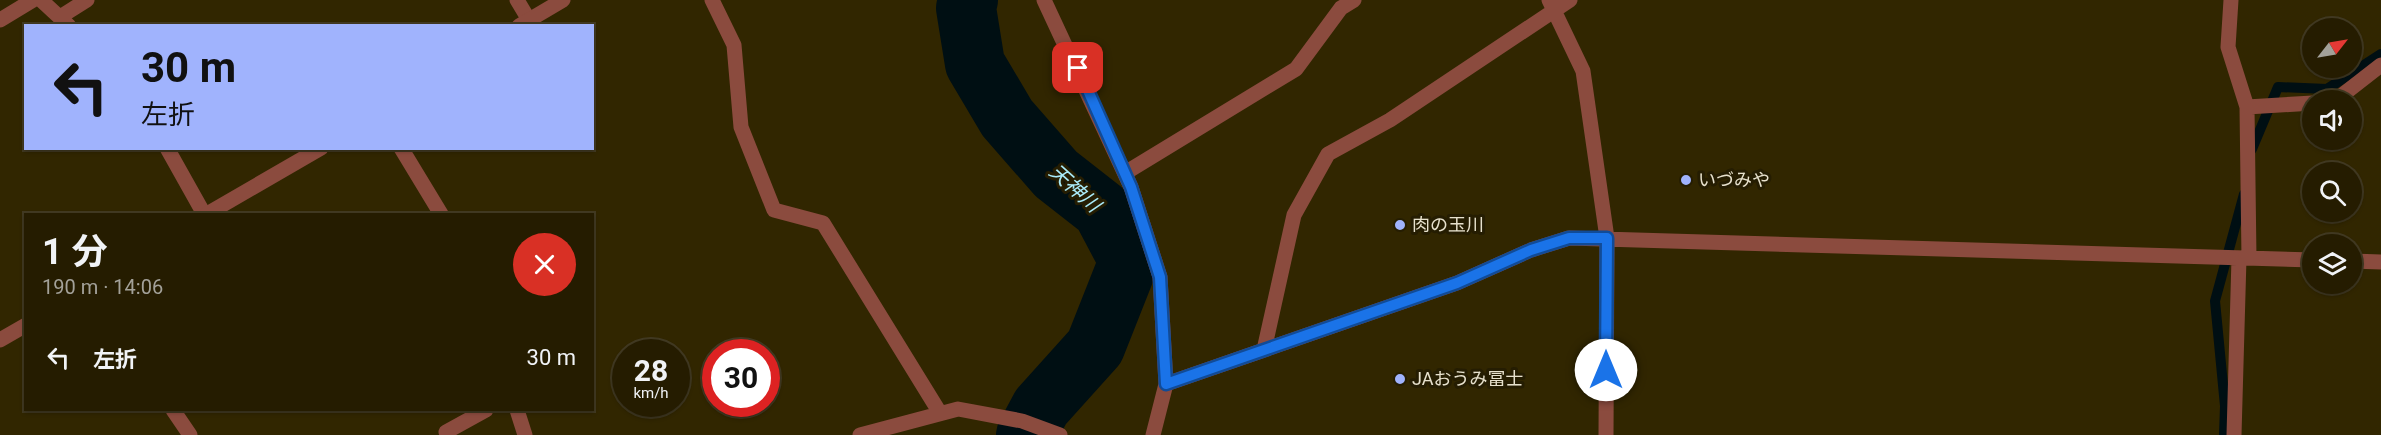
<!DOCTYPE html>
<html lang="ja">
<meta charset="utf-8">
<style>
body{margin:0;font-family:Roboto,"Noto Sans JP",sans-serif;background:#2d250a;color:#f1f3f6;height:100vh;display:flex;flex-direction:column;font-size:22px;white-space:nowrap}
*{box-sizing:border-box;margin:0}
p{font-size:20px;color:#a3a199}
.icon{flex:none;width:33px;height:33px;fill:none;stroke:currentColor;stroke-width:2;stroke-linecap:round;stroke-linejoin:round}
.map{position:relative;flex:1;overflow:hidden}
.sheet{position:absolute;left:24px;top:213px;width:570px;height:198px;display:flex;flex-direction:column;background:#251c00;border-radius:0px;box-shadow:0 2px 4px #0004,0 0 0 2px #423a22}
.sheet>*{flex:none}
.guide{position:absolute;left:24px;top:24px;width:570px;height:126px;border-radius:0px;box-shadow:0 2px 4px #0004,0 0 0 2px #423a22;background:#a0b3fd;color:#111;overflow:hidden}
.needle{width:39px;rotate:59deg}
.buttons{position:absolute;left:2302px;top:18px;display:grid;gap:12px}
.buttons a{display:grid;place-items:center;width:60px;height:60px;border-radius:50%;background:#251c00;box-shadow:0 2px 4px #0004,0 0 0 2px #423a22;font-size:30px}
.speed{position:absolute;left:612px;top:339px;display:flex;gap:12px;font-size:30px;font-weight:700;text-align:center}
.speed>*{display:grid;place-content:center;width:78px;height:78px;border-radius:50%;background:#251c00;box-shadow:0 2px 4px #0004,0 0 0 2px #423a22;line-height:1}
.speed small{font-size:15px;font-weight:400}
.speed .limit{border:9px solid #d22;background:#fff;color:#111}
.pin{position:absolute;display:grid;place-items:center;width:51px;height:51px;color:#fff;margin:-26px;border-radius:12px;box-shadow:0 3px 9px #0006}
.me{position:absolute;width:66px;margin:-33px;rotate:0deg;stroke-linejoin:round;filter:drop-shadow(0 0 4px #0008)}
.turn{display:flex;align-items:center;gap:21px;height:126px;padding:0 18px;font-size:27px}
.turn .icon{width:78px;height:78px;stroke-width:2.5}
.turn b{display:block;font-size:42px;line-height:51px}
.round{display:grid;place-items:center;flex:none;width:63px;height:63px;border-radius:32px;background:#2d250a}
.headline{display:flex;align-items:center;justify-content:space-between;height:102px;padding:0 18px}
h1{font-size:36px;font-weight:700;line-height:45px}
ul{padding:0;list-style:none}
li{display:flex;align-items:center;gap:18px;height:84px;padding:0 18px}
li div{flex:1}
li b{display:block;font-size:22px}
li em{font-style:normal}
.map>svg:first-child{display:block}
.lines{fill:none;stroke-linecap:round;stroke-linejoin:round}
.stream{stroke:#000f13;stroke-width:10}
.river{stroke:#000f13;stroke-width:60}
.lane{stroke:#8b4b3e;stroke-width:15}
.street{stroke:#8b4b3e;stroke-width:15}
.route-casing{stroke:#114b97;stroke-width:15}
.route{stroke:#1a73e8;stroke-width:10}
.poi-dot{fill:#a0b3fd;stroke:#251d02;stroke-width:2}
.labels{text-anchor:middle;stroke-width:6;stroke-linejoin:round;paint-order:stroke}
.poi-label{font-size:18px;fill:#e7e1cd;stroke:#251d02;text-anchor:start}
.water-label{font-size:20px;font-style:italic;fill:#aaebf9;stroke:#251d02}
</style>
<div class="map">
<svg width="2381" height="435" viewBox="0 0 2381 435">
<rect width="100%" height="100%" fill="#312600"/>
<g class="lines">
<path class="stream" d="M2252,149l26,-62 49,2 54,-35
M2224,435l1,-29 -10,-105 29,-107"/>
<path class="river" d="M968,0l-2,8 9,56 32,54 49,56 46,36 27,51 -34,86 -54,60 -15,28"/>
<path class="lane" d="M41,0l28,26
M517,0l12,20
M60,17l27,-17
M0,20l33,-20
M167,148l37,66
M401,148l40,66
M517,410l8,25
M446,432l40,-22"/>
<path class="street" d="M712,0l22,45 7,82 33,83 49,13 117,190
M1044,0l87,187 29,90 6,107 -13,51
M1549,0l34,71 24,167 -1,197
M2231,0l-3,47 19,60 2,151
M519,26l44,-26
M2336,100l45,-35
M2247,107l66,-4
M1125,173l171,-104 45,-61 13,-8
M207,214l114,-66
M2352,261l29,1
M0,340l26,-15
M1264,350l30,-135 34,-61 62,-34 180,-120
M1166,384l291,-101 74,-33 38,-12 744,22
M173,410l17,25
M860,435l98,-26 64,12 38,14
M2234,435l5,-177"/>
</g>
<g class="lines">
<g class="route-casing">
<path id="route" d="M1078,68l53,119 29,90 6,107 291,-101 74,-33 38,-12h38l-1,132"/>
</g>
<use href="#route" class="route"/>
</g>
<g class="poi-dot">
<circle cx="1686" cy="180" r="6"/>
<circle cx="1400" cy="225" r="6"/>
<circle cx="1400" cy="379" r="6"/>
</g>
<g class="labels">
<g class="poi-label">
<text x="1698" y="186">いづみや</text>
<text x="1412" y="231">肉の玉川</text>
<text x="1412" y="385">JAおうみ冨士</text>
</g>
<g class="water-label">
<text transform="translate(1075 188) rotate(42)" y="7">天神川</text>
</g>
</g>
</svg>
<div class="buttons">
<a><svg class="needle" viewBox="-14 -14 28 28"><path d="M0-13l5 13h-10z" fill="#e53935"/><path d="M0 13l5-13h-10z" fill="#a3a199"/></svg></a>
<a><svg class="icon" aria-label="sound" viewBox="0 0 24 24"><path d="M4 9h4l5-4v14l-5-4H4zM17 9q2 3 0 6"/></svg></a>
<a><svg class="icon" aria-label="search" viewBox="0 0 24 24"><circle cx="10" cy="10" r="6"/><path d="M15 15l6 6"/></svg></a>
<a><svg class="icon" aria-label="layers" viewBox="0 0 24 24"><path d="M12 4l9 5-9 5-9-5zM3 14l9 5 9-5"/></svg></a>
</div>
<div class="speed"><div>28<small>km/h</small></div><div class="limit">30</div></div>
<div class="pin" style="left:1078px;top:68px;background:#d93025"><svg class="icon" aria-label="arrive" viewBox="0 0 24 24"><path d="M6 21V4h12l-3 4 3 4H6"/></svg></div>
<svg class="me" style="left:1606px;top:370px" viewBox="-20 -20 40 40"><circle r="19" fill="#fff"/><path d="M0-13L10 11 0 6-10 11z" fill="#1a73e8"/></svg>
<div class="guide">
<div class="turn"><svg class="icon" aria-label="left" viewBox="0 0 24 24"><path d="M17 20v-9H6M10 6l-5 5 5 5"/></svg><div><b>30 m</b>左折</div></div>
</div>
<section class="sheet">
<div class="headline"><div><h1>1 分</h1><p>190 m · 14:06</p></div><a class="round" style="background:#d93025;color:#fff"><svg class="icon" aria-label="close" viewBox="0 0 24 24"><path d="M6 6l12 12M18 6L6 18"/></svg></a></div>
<ul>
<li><svg class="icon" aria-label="left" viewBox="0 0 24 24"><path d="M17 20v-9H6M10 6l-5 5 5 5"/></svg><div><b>左折</b></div><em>30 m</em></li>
</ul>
</section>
</div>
